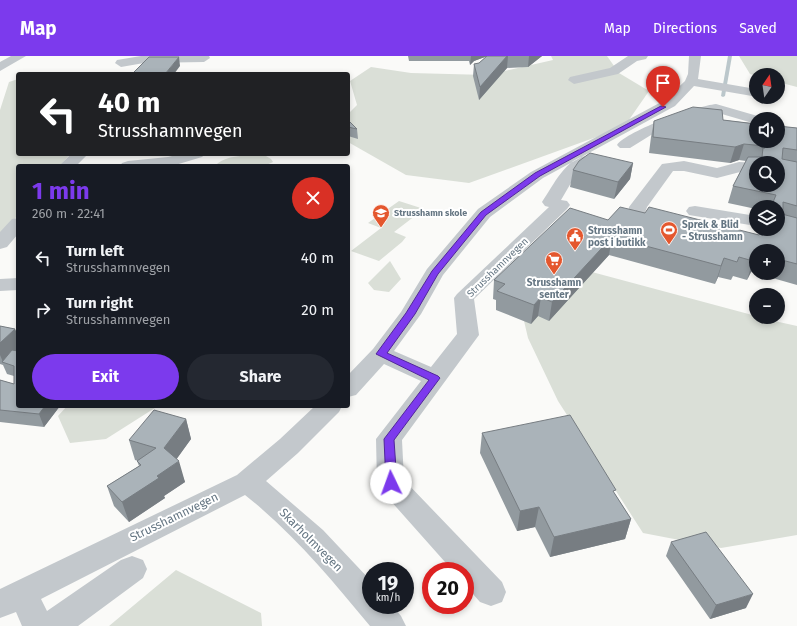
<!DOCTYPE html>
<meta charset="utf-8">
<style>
body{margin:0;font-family:"Fira Sans",sans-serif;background:#242831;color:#f1f3f6;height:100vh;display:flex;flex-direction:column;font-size:15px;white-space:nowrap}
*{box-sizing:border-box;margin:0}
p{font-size:13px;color:#9ea1a6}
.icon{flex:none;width:22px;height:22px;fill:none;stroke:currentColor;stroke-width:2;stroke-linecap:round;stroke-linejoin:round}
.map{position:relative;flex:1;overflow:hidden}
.panel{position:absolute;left:16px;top:108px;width:334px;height:244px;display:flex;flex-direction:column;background:#171b24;border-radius:4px;box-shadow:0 2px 6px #0003}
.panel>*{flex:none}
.hud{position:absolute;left:16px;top:16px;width:334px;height:84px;border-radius:4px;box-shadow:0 2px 6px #0003;background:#202124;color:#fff;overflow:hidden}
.needle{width:26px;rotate:13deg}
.buttons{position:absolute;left:749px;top:12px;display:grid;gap:8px}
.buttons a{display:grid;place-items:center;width:36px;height:36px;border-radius:50%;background:#171b24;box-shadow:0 2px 6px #0003;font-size:20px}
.speed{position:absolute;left:362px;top:506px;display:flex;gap:8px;font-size:20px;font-weight:700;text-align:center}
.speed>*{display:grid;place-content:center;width:52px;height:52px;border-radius:50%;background:#171b24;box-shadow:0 2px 6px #0003;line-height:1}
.speed small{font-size:10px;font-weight:400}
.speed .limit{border:6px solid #d22;background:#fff;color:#111}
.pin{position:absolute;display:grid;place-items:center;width:34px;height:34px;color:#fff;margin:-41px -17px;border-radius:50% 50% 50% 0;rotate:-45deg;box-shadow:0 0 4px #0007}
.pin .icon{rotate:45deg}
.me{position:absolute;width:44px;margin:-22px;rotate:357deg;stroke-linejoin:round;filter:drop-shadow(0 0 3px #0008)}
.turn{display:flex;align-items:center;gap:14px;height:84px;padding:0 16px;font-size:18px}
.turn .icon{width:52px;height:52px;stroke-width:2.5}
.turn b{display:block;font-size:28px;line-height:34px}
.round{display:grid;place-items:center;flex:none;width:42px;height:42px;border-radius:21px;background:#242831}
.head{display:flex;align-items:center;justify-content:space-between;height:68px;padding:0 16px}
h1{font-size:24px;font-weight:700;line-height:30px;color:#7c3aed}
.cta{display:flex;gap:8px;margin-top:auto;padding:8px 16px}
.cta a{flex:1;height:46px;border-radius:24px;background:#7c3aed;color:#fff;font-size:16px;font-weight:700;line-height:46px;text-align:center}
.cta a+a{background:#242831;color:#f1f3f6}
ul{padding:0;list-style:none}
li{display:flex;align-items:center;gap:12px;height:52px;padding:0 16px}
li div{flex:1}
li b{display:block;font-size:15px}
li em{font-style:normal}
header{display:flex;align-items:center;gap:24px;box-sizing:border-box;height:56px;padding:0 20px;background:#7c3aed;color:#fff}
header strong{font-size:19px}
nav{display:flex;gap:22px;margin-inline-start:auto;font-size:14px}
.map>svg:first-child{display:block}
.green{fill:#dadfd7}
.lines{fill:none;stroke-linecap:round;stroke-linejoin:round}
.stream{fill:#bbc7cb;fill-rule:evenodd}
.minor{fill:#c3c8cc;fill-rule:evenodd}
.wall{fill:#929a9f;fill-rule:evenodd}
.shaded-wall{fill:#777d82}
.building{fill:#aab3b9;stroke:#777d82;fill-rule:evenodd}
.route{fill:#7c3aed;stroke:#51269a}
.labels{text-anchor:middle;stroke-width:4;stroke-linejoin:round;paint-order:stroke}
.far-poi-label{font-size:9px;font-weight:bold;fill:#657683;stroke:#fff;text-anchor:start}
.poi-label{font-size:10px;font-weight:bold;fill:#657683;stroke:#fff;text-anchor:start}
.street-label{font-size:10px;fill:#657683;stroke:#fff}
.near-street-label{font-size:12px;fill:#657683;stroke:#fff}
</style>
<header>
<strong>Map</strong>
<nav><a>Map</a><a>Directions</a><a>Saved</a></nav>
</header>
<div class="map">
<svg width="797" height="570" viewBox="0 0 797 570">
<rect width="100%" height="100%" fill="#fafaf8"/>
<path class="green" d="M551,0h56l12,17 30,18 -25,36 -155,56 -63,-8 -58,-33v-28l9,-9 -7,-24 21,-14 40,6 76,2 66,-15z
M739,0h58v31l-19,-5v-7l-22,1 -6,-2z
M18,23v75h52l-10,12h-42v49l-18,20v-125l9,-28z
M266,100l5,3 2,3 -9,4h-49c11,-13 36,-10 51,-10z
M399,145l25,8 -30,23 12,5 -4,5 -23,19 -28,-10 30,-23 -13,-5z
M390,205l11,18 -12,13 -15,-2 -6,-7z
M577,212l179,48v1l41,9v209l-76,13 -78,-15 -85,-132 -30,-63 -11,-47z
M67,350h91l-52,33 -36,4 -12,-27z
M176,514l85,43 1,13h-153z"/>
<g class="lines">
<path class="stream" d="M728,0h4l-7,40 -2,1 -2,-1z"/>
<path class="minor" d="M11,0h15l-26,15v-9z
M141,0h68l1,2 -6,4 -60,1 -23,4 -6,-4 2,-3z
M628,0h20l-2,3 -9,2 -19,13 -44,10 -6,-4 2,-3 40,-9z
M689,0h12l-3,23 58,10v6l-4,1 -58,-10 -19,20 -132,72 -53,39 -47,58 -22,39 -27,37 37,16 26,-33 -3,-36 3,-4 92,-87 -4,-1 -3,-4c12,-17 27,-52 53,-45l3,3 -23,16 -14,24 6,1 3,4 -3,4 -93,90 5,36 -77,105 2,40 98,102 4,10 -4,10 -11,4 -11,-4 -15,-17v-14h-12l-72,-81 -4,-7 -1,-44 45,-58 -37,-17 -28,31 -8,2v-22l25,-26 28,-37 26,-43 51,-60 53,-37 134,-72 20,-19 3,-7z
M716,48l45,13 1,2h-6v5l-41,-12 -6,1 -58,22 -21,13h-10l-3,-3c11,-15 80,-39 99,-41z
M71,98h17l-12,12h-17z
M180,98h25l-3,3 -30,9h-52l2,-3 6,-2 40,-4z
M684,105l33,7 22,-6 20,1h-3v9h-16l-23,6 -33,-7h-11l-26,36 -5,14 -6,1 -6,-1 -3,-4 2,-10 33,-43z
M695,150l61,10v10l-67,-11 -3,-4 3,-4z
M18,162v16l-11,13 -7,2v-17l12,-13z
M18,222v12l-18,1v-12z
M315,350h27l-3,6 -41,41 -32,28 57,49 48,51v24h21l9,11 5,10h-36c-39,-47 -77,-93 -125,-131l-204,104 6,12 74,-51 11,-4 11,4 4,9 -4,9 -65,48h-56l-6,-14 -16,6v-29l237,-114 43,-36z"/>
</g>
<path class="wall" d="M408,0h134l-14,11 -21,1 -28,32 -6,-24 1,-12 5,-1 8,-7 -13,5 -4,4 -1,-4h-60z
M348,64l9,9 1,10 -10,-3z
M723,64l74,8v157l-46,-13 -4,8 -14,-4 -2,4 -13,-3 -3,7 -106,-29 -60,66 -11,-5 -7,8 -35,-14v-10l-3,-1 1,-19 114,-60 37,-7 114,22 19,-28h-22v2l-28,-6 5,-17 13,-25 -7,-1 -9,3 -81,-10 2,-16 3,-16zM756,195h22v22h-22z
M633,107l-3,16 -16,20 -44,-12 3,-17z
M0,270l15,3 3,7v70h42l-16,21 -44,-5v-42l14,4v-8l-7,-2 -4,-9 -3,-1z
M186,363l5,20 -15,20 9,23 -21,14 1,2 -36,24 -15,-16 -7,-20 32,-20 -2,-5h1l-3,-1 -6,-20z
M482,377l133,61 16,25 -6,20 -75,18 -15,-30 -18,4 -37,-78z
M671,486l75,66 -36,11 -44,-63z"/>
<path class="shaded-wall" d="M471,0h17l-14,5 -4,4z
M507,0h1l-1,12 -28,32 1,-13z
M529,0h13l-14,11z
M179,1l1,9 -6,8h-9z
M744,88l-5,16 -9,3 5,-16z
M633,107l-3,16 -16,20 4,-17z
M783,154l-5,14v-12z
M612,181l-3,18 -60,66 3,-19z
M756,201v2l-5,13 -4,8 6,-19z
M724,202l-6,19 -3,7 6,-18z
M541,241l-3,19 -7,8 3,-19z
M15,273l3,7v15l-15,11 -3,-7v-12z
M45,350h15l-16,21 -5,-13z
M186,363l5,20 -20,28 8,-6 6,21 -21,14 1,2 -36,24 -7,-20 35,-26 7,-28z
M539,451l-4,20 -18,4 3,-20z
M631,463l-6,20 -75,18 4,-20z
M753,538l-7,14 -36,11 6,-14z"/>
<path class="building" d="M487,0h20l-27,31 -6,-23 5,-1z
M149,1h30l-14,17h-33z
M693,51l29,3 1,10 33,4v17h22v-15l19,2v22l-14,-2 -1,11 15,3v44l-14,-4v8l-5,2v-5h-7l5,-12 -43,-9 15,-29h14l1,-9h2v-2l-21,-2 -9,3 -82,-10 1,-16zM756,107h22v22h-22z
M348,64l9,9 -9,-2z
M590,97l43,10 -15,19 -45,-12 6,-9z
M620,151l25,6 4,-6 110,28 3,-6h16v-16l19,5v46l-19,-5v-8h-22v6l-3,4 -14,-4 -2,5 -13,-4 -3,8 -109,-29 -60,65 -11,-5 -7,8 -37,-14 8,-7 -11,-4 76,-72 38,12z
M0,270l15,3 -15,14z
M12,294l6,1v55h27l-6,8 -39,-4v-30l14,4v-18l-12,-4z
M154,354l32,9 -22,29 15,13 -22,15 2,2 -37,24 -15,-16 34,-21 -4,-4 19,-13 -27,-8z
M570,359l46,75 -3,1 18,28 -77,18 -15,-30 -19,4 -38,-78z
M706,476l47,62 -37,11 -45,-63z"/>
<path class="route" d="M661,50l5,1 -126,69 -54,39 -48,59 -23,40 -28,39 51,23 2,2 -46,62 3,43 -2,3h-8l-1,-3 -2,-44 45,-59 -53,-26 30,-41 26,-42 49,-59 54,-39z"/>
<defs>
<g id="school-pin" transform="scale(0.9)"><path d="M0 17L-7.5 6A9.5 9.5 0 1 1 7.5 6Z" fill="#e4572e" stroke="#fff"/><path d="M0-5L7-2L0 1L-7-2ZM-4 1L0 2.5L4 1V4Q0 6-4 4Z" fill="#fff"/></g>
<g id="stadium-pin" transform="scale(0.9)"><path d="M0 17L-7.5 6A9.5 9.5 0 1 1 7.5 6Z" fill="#e4572e" stroke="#fff"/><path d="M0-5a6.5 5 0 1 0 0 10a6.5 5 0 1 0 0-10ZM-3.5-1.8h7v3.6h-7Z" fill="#fff"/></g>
<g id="civic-pin" transform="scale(0.9)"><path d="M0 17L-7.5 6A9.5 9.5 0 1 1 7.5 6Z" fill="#e4572e" stroke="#fff"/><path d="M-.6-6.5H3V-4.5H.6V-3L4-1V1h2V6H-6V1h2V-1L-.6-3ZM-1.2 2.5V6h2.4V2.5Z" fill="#fff"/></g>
<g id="supermarket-pin" transform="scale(0.9)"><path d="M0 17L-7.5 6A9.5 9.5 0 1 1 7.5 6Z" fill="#e4572e" stroke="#fff"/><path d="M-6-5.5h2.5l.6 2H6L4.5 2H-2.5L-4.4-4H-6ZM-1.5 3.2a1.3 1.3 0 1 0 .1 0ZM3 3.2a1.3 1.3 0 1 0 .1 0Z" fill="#fff"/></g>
</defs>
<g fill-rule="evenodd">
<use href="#school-pin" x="381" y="157"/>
<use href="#stadium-pin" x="669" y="174"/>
<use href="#civic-pin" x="575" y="180"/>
<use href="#supermarket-pin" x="554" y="204"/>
</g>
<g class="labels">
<g class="far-poi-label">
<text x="394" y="160">Strusshamn skole</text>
</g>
<g class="poi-label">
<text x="682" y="172">Sprek &amp; Blid<tspan x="682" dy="12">- Strusshamn</tspan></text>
<text x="588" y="178">Strusshamn<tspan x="588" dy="12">post i butikk</tspan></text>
<text x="554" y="230" text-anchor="middle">Strusshamn<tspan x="554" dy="12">senter</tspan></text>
</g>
<g class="street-label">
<text transform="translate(497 211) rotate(-44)" y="4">Strusshamnvegen</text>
</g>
<g class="near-street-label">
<text transform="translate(174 461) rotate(-26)" y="4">Strusshamnvegen</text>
<text transform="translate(311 484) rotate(45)" y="4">Skarholmvegen</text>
</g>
</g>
</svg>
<div class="buttons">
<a><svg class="needle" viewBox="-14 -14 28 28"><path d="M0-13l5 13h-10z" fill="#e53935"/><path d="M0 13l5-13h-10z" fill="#9ea1a6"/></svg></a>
<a><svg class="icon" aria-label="sound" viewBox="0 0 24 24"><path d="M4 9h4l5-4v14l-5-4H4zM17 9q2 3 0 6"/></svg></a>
<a><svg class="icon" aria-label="search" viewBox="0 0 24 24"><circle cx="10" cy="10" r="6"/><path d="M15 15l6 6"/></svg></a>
<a><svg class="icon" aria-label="layers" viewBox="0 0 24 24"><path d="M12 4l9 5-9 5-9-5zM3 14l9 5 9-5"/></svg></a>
<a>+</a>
<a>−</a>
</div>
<div class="speed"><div>19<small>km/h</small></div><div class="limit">20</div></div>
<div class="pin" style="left:663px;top:51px;background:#d93025"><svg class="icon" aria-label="arrive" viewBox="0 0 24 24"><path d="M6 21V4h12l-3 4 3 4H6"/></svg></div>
<svg class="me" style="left:391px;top:427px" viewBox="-20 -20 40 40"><circle r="19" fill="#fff"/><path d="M0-13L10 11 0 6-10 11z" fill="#7c3aed"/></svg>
<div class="hud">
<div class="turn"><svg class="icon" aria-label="left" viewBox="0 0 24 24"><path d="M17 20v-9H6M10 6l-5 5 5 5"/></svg><div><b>40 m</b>Strusshamnvegen</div></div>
</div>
<section class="panel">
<div class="head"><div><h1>1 min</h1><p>260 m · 22:41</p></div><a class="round" style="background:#d93025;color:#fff"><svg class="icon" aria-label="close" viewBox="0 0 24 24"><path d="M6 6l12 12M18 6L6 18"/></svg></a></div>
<ul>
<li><svg class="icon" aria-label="left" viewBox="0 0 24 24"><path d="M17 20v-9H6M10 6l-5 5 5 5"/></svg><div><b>Turn left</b><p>Strusshamnvegen</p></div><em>40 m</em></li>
<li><svg class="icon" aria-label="right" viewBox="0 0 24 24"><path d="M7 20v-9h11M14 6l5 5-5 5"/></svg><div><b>Turn right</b><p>Strusshamnvegen</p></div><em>20 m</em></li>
</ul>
<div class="cta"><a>Exit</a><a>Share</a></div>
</section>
</div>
